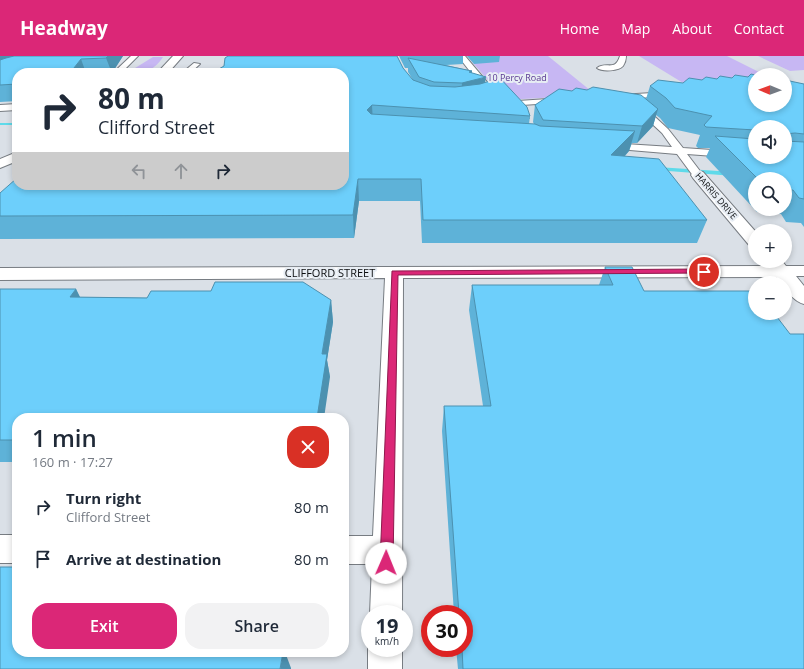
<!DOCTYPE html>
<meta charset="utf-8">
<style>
body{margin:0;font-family:"Open Sans",sans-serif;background:#f2f2f3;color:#1f2937;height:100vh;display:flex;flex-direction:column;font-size:15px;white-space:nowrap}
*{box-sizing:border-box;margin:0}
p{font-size:13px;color:#747a83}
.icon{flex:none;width:22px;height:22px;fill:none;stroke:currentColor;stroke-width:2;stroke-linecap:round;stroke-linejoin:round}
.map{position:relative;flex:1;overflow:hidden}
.panel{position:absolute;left:12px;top:357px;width:337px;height:244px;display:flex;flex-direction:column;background:#fff;border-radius:16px;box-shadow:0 2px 6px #0003}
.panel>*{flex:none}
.banner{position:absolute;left:12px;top:12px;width:337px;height:122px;border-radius:16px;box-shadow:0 2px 6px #0003;background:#fff;color:#1f2937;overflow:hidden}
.needle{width:26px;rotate:271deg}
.controls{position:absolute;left:748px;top:12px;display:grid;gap:8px}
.controls a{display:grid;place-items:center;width:44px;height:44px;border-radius:50%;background:#fff;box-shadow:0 2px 6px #0003;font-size:20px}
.speed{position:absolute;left:361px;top:549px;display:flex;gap:8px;font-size:20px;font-weight:700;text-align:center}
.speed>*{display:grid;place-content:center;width:52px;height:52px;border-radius:50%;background:#fff;box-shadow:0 2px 6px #0003;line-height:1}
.speed small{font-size:10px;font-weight:400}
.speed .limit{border:6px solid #d22;background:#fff;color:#111}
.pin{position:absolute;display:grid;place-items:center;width:34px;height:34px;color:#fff;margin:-17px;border:2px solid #fff;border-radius:50%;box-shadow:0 1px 4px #0007}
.me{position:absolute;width:44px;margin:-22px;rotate:1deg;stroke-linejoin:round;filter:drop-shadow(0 0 3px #0008)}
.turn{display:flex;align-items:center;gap:14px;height:84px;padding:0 20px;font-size:18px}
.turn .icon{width:52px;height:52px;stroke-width:2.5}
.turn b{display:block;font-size:28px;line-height:34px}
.lanes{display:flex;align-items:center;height:38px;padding:0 20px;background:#0003;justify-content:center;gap:20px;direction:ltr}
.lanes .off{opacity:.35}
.round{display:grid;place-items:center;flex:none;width:42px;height:42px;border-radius:16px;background:#f2f2f3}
.headline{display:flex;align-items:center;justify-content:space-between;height:68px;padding:0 20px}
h1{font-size:24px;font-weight:600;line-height:30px}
.button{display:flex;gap:8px;margin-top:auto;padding:8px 20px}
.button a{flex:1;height:46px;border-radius:16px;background:#db2777;color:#fff;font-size:16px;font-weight:600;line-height:46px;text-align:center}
.button a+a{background:#f2f2f3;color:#1f2937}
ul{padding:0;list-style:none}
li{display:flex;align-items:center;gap:12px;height:52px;padding:0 20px}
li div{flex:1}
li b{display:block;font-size:15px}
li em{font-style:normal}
header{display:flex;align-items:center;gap:24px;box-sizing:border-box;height:56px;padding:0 20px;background:#db2777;color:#fff}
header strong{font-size:19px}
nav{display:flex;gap:22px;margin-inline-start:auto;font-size:14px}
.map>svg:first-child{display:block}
.green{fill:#c7b7f3}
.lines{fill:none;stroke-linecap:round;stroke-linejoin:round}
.stream{fill:#5edaea;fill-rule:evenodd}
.service-casing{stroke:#777c82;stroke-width:2}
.minor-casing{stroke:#777c82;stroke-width:2}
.tertiary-casing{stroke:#777c82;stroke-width:2}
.service{fill:#fff;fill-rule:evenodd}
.minor{fill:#fff;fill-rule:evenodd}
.tertiary{fill:#fff;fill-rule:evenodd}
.wall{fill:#5eb2d8;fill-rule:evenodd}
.shaded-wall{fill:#4c91b0}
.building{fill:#6dcffb;stroke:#4c91b0}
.route{fill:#db2777;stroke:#8e194d}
.labels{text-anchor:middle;stroke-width:4;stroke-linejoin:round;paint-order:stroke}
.far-park-label{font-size:9px;fill:#5a3992;stroke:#e7edf4}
.far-street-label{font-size:9px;fill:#0c0e10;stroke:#e7edf4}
.street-label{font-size:11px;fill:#0c0e10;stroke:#e7edf4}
</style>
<header>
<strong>Headway</strong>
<nav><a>Home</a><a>Map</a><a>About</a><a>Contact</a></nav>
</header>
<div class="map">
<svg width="804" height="613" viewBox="0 0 804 613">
<rect width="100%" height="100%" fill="#dae0e7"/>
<path class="green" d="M467,0h81l48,39 -91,5z
M639,0h88l38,19h-10v6l-67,5z
M758,0h46v14l-14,1z
M153,1h10c-10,15 -19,16 -36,16z"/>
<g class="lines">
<path class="stream" d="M0,67h17v2h-17z
M657,111l77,5 3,2 -3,2 -79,-6v-2z"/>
<g class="service-casing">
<path id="service" d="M131,0h7l-17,17h-8z
M458,0h7l27,32v4h-6z
M620,0h6c0,3 -1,7 -3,10 -4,5 -21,6 -26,2 10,-7 18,4 23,-12z
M194,7l6,1 -10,9h-8z
M668,36l4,2 -1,2 -51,3 -4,-2 4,-2z
M563,42l4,2 -1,2 -44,3 7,13 -4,3 -3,-1 -8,-12v-5l4,-2z
M17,48v6l-17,1v-6z
M635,48h6l27,25 15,19 72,5v4h4l-4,2 -68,-5 16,21 -5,3 -4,-1 -17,-23 -71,-6v-4l3,-1 63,4 -10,-14 -27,-25z"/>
</g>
<g class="minor-casing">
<path id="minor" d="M698,115l5,1 52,59v15l-6,-1 -56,-67 -2,-3 2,-3z
M768,205h14l4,5h18v10h-8l8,10v18c-8,-2 -19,-12 -19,-21h-4l-5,-6 -373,1 -1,336h-32l2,-50h-28v-28h29l12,-258 -385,2v-12l767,-2 -1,-2z
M0,479h17v28h-17z
M370,587v5h32v21h-34v-21z"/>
</g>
<g class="tertiary-casing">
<path id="tertiary" d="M173,0h10l-15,17h-11z
M17,96v9l-17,7v-9z"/>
</g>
<use href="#service" class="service"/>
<use href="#minor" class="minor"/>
<use href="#tertiary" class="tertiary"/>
</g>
<path class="wall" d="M0,0h123l-11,17h-95v28l-17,1z
M228,0h169l6,12 10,12 -5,-8v-4h-3l-6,-12h64v8l-17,1 26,6v2l58,43 -1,8h5l-1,-2 2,-17 37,-14 74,8 4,-13 33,-3 19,-3 46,-3 56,7v143l-3,-4 -15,-1 -5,-8 -24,-2 -51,-55 4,-9h-12l-2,-2 4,-11 -32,-7 -8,-10 -4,-3 -3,11 -16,17h-5l-3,8 -4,5 82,64 -10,23h-275l-2,-42h-61l-5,37 -354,1v-46l344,-8v-112l-120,-7zM755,71h30v30h-30zM755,123h30v30h-30z
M467,0h33l-1,6 -25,2z
M605,211l199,402h-346l-2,-21h8v-34h-10l-12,-183 2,-25h39l-14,-96 3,-25h127z
M0,233h76l4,8 251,3 2,22 -6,38 3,17 -313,41v44h-17z"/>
<path class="shaded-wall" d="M0,0h54l-54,18z
M108,0h15l-11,17 -6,-15z
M81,3l5,14h-16z
M472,15l-1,10 15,-4 -2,15 -23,6 1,-15 7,-11z
M372,49l1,19 -6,-14z
M658,53l-5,17 -16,17 5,-17z
M635,75l-6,20 -23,25 5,-21z
M358,123l1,22 -5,37 -1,-23z
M76,233l11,23 -17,-15z
M331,244l2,22 -6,38 3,17 -6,41h-7l5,-64z
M283,596h2l6,16v1h-11z"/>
<path class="building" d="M14,0h94l-2,2 -25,1 -11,14h-53v11l-17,1v-25l6,-2z
M228,0h169l6,12 10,12 17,6 25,1 25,-3 10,-3 8,-5 29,31 3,9 -158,-11 -5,5 4,4 164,10 5,2 95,5 -24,24 48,4 48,61h-284l-2,-41h-63l-5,36 -353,1v-23l17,-15v7h327v-112h-132l12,-7 1,-8z
M408,2l64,13 -3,1 17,5 -24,6 -28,-1 -15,-5z
M751,18l4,1v30h30v-25l19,4v50l-9,-1 -10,1v-7h-30v3l-49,-3 -2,-2 8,-9 -37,-8 -9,-10 -16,-12 8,-6 25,3 6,-5 13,2 4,-3 11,2 3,-3 12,2 3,-3 13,2z
M593,31l48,8 17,14 -16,17 -99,-6 -8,-15 24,-16 13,2 4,-3 11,2z
M715,80l40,3v18h30v-16l19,1v57l-5,-1 -6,-8h-8v-11h-27z
M605,211h27l12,24h111v22h19l16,21h14v335h-341l-1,-21h2v-34h-5l-15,-208h47l-19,-121h141z
M215,226h88l28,18 -9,54h5l-10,64h-300v22h-17v-151h76l-6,8 77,1 4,-7h60z
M0,511h16l-2,4h3v81h266l-3,17h-280z"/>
<path class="route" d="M704,213l2,1v3l-308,2 -5,288 -2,4 -5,2 -4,-2 -2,-4 12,-292z"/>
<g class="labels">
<g class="far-park-label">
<text x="517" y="25">10 Percy Road</text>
</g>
<g class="far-street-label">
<text transform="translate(716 140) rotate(49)" y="3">HARRIS DRIVE</text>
</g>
<g class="street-label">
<text x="330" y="221">CLIFFORD STREET</text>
</g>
</g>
</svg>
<div class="controls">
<a><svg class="needle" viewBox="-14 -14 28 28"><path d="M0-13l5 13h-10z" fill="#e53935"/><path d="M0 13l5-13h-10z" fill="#747a83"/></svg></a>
<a><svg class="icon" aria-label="sound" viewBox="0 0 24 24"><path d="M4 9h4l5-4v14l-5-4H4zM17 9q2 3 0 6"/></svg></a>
<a><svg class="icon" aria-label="search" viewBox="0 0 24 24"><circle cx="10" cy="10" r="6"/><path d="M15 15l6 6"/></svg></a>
<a>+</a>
<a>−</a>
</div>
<div class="speed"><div>19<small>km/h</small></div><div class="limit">30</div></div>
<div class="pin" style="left:704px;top:216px;background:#d93025"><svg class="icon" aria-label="arrive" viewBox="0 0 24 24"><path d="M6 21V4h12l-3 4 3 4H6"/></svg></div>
<svg class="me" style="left:386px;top:507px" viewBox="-20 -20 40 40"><circle r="19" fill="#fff"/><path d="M0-13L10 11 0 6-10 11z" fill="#db2777"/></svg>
<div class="banner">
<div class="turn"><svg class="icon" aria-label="right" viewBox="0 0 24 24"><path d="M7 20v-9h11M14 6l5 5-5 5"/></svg><div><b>80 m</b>Clifford Street</div></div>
<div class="lanes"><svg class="icon off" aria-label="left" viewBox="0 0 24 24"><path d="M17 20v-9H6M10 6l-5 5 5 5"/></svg><svg class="icon off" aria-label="ahead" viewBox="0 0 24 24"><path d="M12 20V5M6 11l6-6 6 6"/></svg><svg class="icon" aria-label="right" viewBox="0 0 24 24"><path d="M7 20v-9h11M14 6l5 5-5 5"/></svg></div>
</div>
<section class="panel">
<div class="headline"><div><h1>1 min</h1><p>160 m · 17:27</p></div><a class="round" style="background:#d93025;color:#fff"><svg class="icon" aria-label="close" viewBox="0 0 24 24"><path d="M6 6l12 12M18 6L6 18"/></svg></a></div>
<ul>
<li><svg class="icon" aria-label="right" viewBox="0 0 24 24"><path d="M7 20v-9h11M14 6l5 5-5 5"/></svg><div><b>Turn right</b><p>Clifford Street</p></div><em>80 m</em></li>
<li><svg class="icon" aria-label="arrive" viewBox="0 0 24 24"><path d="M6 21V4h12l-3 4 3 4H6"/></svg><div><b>Arrive at destination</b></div><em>80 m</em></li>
</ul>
<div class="button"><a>Exit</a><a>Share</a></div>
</section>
</div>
